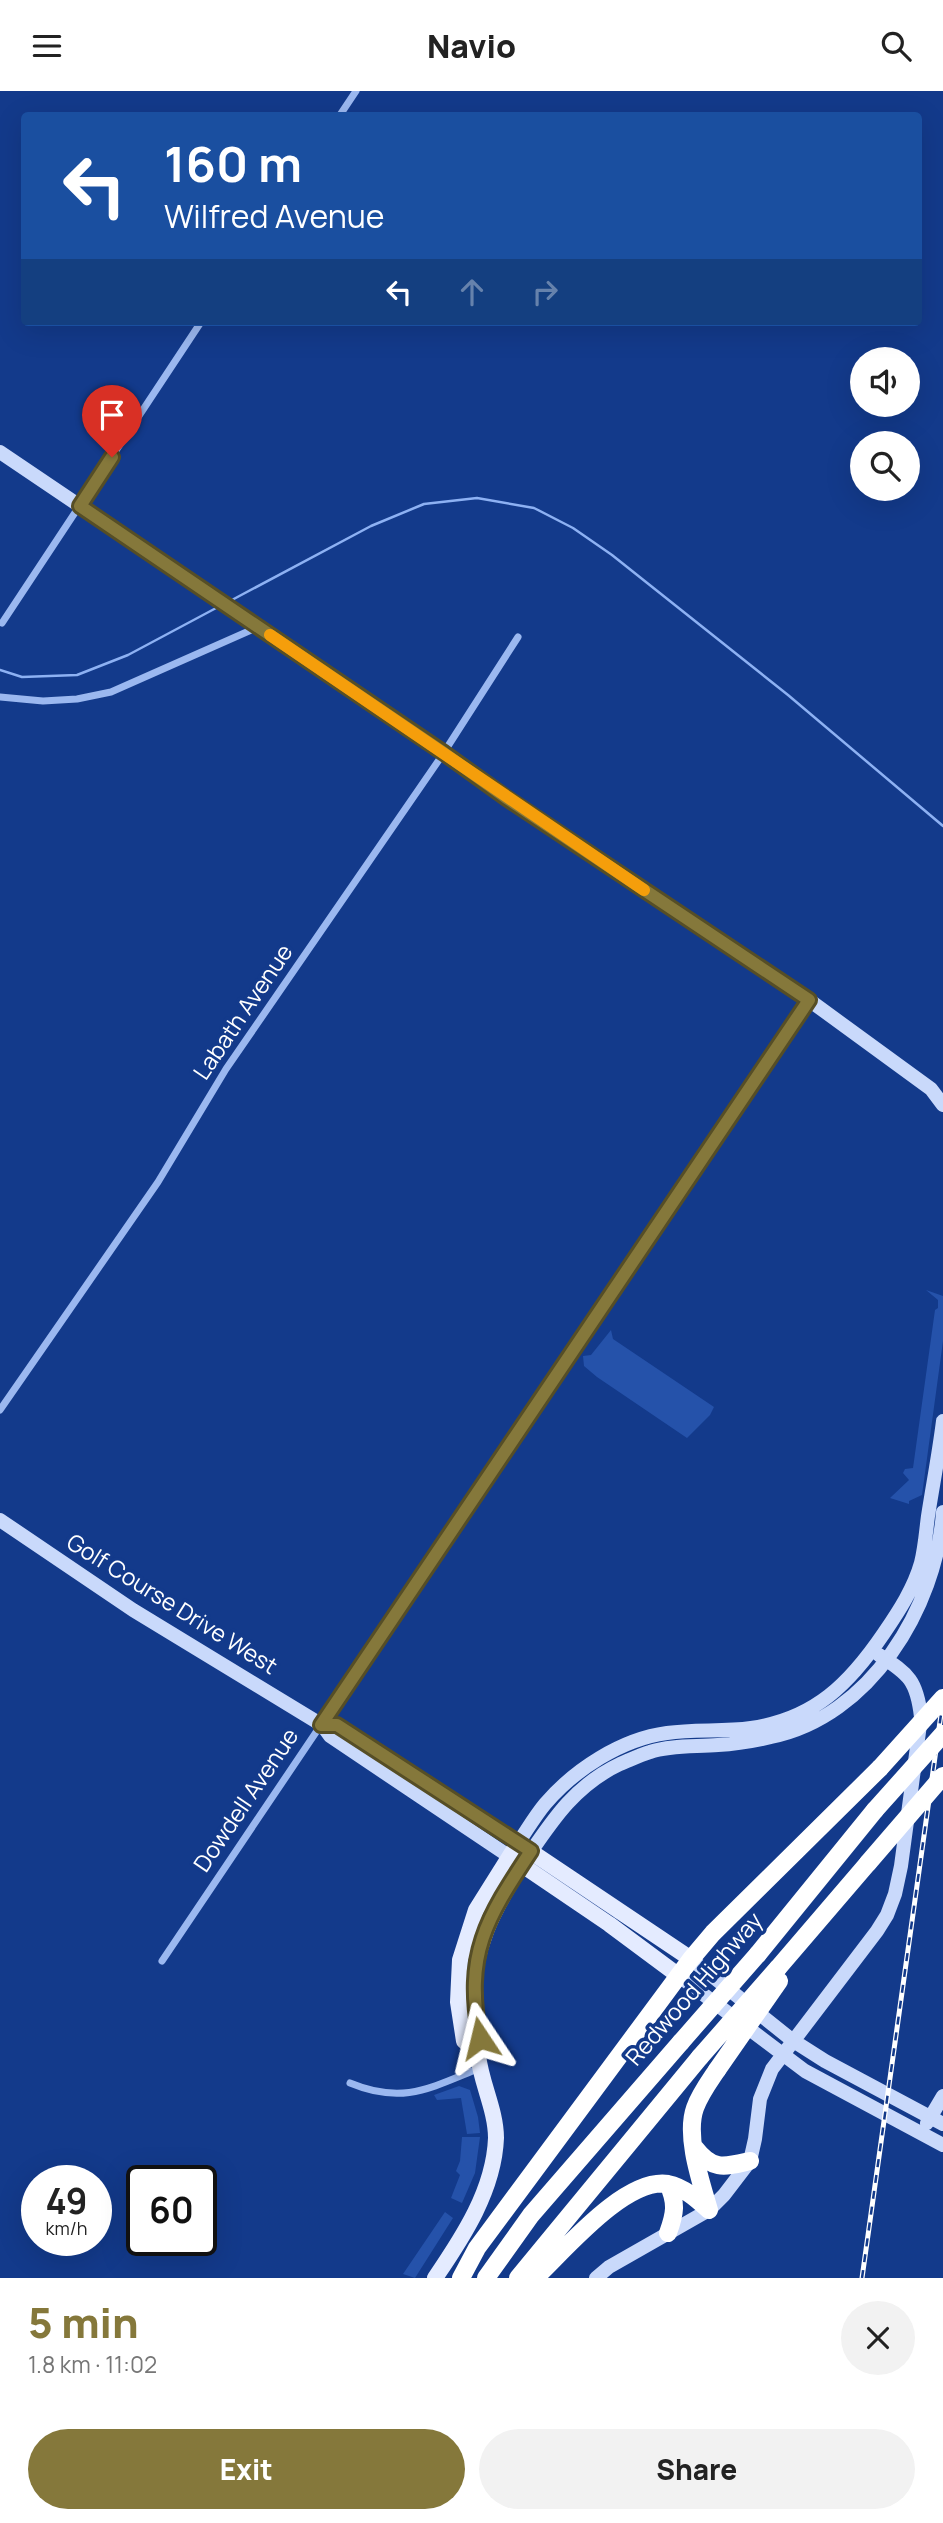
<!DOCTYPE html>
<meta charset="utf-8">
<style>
body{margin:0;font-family:Manrope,sans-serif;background:#f2f2f2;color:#222;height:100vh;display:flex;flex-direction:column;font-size:26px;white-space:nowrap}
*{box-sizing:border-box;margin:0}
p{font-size:23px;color:#767676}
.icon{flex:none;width:38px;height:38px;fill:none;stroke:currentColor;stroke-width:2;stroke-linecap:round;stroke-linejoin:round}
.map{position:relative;height:2187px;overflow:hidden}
.drawer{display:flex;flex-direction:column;background:#fff;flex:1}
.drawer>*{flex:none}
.banner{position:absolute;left:21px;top:21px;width:901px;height:214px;border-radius:7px;box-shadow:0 7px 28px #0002;background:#1a4fa0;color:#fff;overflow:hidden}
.tools{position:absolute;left:850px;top:256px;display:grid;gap:14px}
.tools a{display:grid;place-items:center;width:70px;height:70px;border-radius:50%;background:#fff;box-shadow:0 7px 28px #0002;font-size:35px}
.speed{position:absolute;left:21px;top:2074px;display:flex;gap:14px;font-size:35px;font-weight:700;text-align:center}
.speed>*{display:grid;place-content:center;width:91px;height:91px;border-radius:50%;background:#fff;box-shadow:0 7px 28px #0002;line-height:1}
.speed small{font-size:18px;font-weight:400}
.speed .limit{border:4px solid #111;border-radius:10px;background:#fff;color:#111}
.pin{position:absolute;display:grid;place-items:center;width:60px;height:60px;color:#fff;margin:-72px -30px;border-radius:50% 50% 50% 0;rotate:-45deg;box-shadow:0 0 7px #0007}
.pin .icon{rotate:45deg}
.me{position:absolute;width:77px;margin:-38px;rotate:350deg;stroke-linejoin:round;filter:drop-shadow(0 0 5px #0008)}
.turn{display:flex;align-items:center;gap:24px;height:147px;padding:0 28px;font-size:32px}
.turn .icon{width:91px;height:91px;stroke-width:2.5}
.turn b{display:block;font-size:49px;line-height:60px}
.lanes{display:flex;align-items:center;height:66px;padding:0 28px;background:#0003;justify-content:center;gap:35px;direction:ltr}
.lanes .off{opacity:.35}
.round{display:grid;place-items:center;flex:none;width:74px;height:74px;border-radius:37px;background:#f2f2f2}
.summary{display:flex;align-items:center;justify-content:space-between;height:119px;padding:0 28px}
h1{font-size:42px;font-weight:800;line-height:52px;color:#85783b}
.action{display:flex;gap:14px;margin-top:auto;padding:14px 28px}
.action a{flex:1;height:80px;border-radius:42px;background:#85783b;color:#fff;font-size:28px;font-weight:800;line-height:80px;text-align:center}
.action a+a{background:#f2f2f2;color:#222}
header{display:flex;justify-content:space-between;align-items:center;height:91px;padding:0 28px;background:#fff;font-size:32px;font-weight:800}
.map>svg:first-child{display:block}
.grass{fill:#2552aa}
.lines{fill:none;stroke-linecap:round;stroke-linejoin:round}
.stream{stroke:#8db1f3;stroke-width:2.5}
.street{stroke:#9bb8f0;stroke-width:7}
.secondary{stroke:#c9d9fb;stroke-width:14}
.primary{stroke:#e4ebff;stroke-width:16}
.highway{stroke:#fff;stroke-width:18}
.rail-casing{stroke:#fff;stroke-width:5}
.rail{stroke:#133a8b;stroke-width:2.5;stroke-dasharray:8;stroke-linecap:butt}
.highway-bridge{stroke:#fff;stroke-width:18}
.route-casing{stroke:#564e26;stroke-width:18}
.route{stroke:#85783b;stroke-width:12}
.slow{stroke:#f59e0b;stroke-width:12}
.labels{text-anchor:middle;stroke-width:7;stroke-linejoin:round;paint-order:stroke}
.street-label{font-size:23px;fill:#fff;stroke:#133a8b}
</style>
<header><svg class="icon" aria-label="menu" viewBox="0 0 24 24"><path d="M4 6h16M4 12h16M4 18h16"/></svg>Navio<svg class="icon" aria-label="search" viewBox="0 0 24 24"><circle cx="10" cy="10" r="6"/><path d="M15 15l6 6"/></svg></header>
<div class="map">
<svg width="943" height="2187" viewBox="0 0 943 2187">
<rect width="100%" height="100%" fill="#133a8b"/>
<path class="grass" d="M926,1199l17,6v45l-21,154 -13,6v3l-19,-6 19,-18 -6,-7 2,-4 8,-1 22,-158 3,-2v-8z
M611,1239l2,9 101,68 -4,8 -23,23 -90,-61 -13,-11 -1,-10 8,-1z
M459,1995l11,4 8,27 2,16 -13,1 -6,-36 -24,2 -3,-5z
M462,2046h18l-5,36 -13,30 -11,-5 9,-23 -4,-4 4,-10z
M445,2121l8,6 -38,60 -12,-4z"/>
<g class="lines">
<path class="stream" d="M230,510l141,-75 53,-22 53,-6 57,10 39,20 39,27 176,140 155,131
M0,579l22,7 55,-2 51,-20 90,-48"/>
<path class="street" d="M340,24l16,-24
M2,532l199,-301
M0,606l43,4 34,-2 34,-7 147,-65
M0,1319l158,-228 68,-113 215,-312 77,-120
M162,1870l647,-961
M350,1992c53,22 80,5 130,-15"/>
<path class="secondary" d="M0,361l444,300 61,45 304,203 122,89 12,16
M0,1429l133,90 189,115 8,11 192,129c28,-41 51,-79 98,-101 10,-4 20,-9 30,-12 21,-7 46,-5 68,-7 18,-1 36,-4 53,-8 99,-20 165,-129 172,-225
M322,1634h15l181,118c9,-13 17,-27 27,-39 29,-34 76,-65 122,-71 28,-4 56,-1 84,-5 64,-9 99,-45 133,-95 15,-22 30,-45 37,-70 4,-16 5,-32 7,-47 5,-32 11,-63 15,-95
M691,1868l101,81 33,21 118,63
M679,1885l126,95 138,74
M927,2032l16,-27
M596,2187l13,-11 100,-57 15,-15 26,-34 5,-22 5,-40 12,-30 105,-138 10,-16 8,-21 6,-28 20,-149c-4,-36 -12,-43 -42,-62"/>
<path class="primary" d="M477,1961l-13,-11 -6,-39 2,-42 16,-50 42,-67 173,116
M435,2187c28,-41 59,-88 61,-140 0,-28 -15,-55 -18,-83 -1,-7 2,-14 1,-21 -1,-10 -5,-21 -5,-31 -3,-53 20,-95 48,-138l87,59 70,52"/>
<path class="highway" d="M758,1863l117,-144
M778,1877l90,-105
M695,2057c18,23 29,19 55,13
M709,2119c-8,-28 -24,-74 -14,-102 5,-14 14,-26 22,-38
M668,2142c7,-19 9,-30 0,-49
M461,2187l16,-30 214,-289 22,-26 167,-165
M486,2187l45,-63 150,-173
M518,2187l182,-221
M535,2187c29,-27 90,-101 133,-94 16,3 30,16 41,26"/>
<g class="rail-casing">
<path id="rail" d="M862,2187l81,-578"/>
</g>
<use href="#rail" class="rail"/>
<path class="highway-bridge" d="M880,1677l63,-70
M875,1719l68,-76
M868,1772l75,-87
M681,1951l77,-88
M700,1966l78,-89
M717,1979l62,-89"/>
</g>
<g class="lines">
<g class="route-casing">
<path id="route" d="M112,366l-32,49 364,247 61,44 304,203 -488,725h16l194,126c-45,68 -67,103 -51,187"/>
</g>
<use href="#route" class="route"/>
<path class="slow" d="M270,544l374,255"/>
</g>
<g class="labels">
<g class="street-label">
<text transform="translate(243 921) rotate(-56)" y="8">Labath Avenue</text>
<text transform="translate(172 1513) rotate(32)" y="8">Golf Course Drive West</text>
<text transform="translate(246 1709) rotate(-56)" y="8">Dowdell Avenue</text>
<text transform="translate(694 1898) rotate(-49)" y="8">Redwood Highway</text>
</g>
</g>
</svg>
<div class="tools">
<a><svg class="icon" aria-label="sound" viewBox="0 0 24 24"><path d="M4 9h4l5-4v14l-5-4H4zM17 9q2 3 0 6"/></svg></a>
<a><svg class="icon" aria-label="search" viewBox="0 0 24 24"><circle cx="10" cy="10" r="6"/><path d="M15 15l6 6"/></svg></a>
</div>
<div class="speed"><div>49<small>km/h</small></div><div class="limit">60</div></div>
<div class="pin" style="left:112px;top:366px;background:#d93025"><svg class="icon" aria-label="arrive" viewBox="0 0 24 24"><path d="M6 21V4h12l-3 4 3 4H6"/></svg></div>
<svg class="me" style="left:480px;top:1947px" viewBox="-20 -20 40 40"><path d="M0-17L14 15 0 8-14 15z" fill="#85783b" stroke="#fff" stroke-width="4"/></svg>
<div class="banner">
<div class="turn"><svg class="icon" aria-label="left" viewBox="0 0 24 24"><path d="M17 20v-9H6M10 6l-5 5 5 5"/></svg><div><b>160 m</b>Wilfred Avenue</div></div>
<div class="lanes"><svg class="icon" aria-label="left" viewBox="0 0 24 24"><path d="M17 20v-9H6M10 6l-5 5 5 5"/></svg><svg class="icon off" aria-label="ahead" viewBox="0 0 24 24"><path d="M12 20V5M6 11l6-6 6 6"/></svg><svg class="icon off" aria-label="right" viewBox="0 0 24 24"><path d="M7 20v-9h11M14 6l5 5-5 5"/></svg></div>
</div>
</div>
<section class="drawer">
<div class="summary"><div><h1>5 min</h1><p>1.8 km · 11:02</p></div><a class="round"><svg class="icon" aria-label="close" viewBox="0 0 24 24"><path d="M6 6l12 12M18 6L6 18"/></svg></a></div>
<div class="action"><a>Exit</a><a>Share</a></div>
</section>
